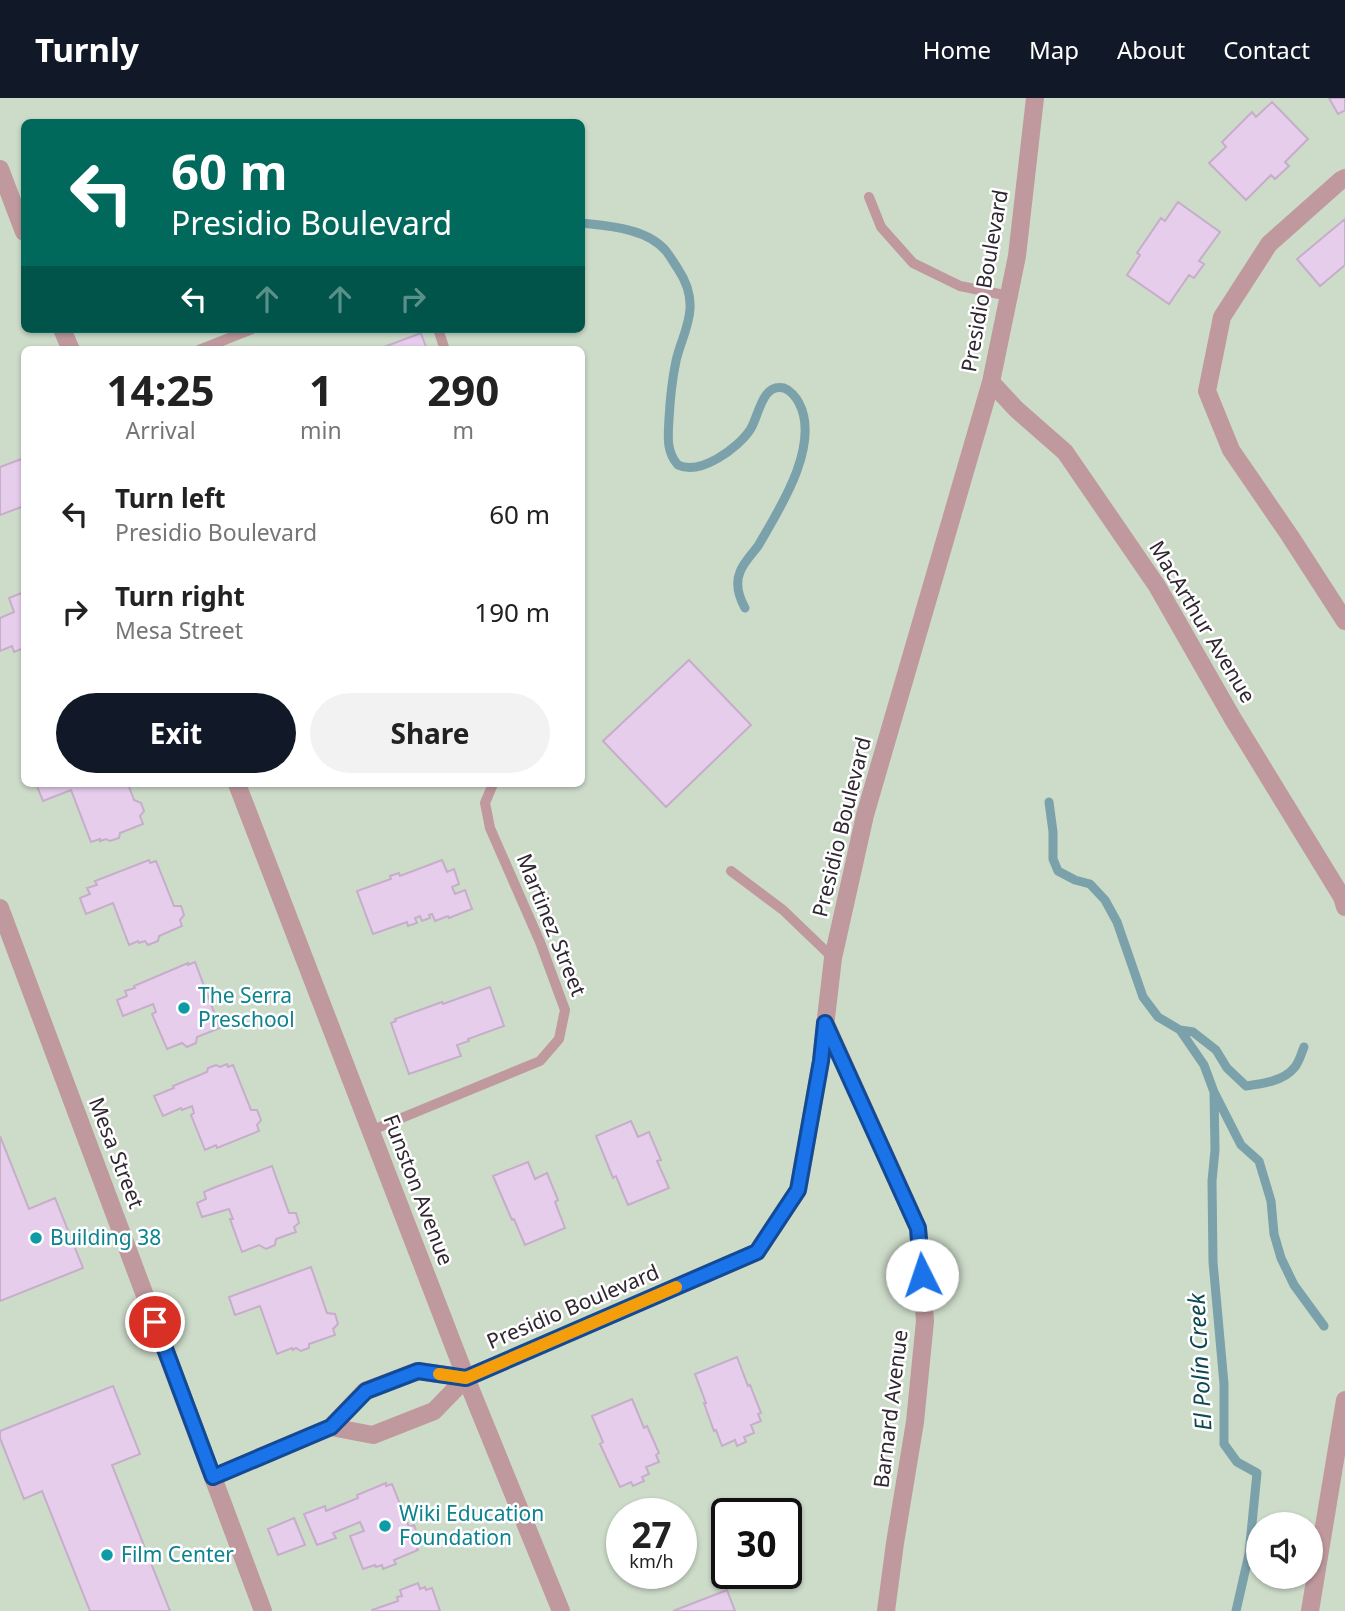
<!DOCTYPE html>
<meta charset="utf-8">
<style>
body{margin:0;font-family:"Noto Sans",sans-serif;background:#f2f2f2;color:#222;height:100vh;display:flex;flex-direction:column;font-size:26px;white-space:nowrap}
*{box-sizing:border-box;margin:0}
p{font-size:23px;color:#767676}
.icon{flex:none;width:38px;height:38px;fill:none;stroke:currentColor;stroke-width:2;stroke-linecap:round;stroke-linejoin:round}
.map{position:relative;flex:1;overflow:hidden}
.sheet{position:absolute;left:21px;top:248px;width:564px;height:441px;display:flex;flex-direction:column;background:#fff;border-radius:10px;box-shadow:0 2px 5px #0004}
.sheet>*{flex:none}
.hud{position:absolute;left:21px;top:21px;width:564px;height:214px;border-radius:10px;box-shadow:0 2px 5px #0004;background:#00695c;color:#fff;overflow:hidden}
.controls{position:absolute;left:1246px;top:1414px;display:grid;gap:14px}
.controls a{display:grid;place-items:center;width:77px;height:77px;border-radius:50%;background:#fff;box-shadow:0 2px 5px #0004;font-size:35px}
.speed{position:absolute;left:606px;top:1400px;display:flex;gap:14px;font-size:35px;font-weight:700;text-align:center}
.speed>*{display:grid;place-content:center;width:91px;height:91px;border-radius:50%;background:#fff;box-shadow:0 2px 5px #0004;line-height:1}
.speed small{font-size:18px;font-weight:400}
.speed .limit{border:4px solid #111;border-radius:10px;background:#fff;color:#111}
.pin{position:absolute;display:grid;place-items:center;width:60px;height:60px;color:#fff;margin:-30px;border:4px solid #fff;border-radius:50%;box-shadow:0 2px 7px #0007}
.me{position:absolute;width:77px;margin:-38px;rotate:356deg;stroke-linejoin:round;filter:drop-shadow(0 0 5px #0008)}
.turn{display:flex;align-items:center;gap:24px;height:147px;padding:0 35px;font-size:32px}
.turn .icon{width:91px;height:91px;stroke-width:2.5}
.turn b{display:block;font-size:49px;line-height:60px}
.lanes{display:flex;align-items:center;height:66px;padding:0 35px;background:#0003;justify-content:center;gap:35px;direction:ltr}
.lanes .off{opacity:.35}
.eta{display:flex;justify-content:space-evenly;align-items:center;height:119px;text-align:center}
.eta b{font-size:42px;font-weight:700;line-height:49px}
.primary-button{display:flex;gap:14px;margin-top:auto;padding:14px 35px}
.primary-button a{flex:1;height:80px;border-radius:42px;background:#111827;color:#fff;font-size:28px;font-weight:700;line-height:80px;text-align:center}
.primary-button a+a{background:#f2f2f2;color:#222}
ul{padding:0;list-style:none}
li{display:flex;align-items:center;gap:21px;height:98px;padding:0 35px}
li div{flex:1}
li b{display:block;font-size:26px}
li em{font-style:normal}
header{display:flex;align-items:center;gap:42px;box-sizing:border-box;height:98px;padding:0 35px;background:#111827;color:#fff}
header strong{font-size:33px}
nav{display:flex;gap:38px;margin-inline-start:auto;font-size:24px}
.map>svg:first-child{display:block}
.green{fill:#cddbc9;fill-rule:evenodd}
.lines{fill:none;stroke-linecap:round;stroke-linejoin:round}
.stream{stroke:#7ba1aa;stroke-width:9}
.building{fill:#e6cdeb;stroke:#c6adca;stroke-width:2}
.service{stroke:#bf999d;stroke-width:10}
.minor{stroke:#bf999d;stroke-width:18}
.route-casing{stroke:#114b97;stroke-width:18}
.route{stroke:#1a73e8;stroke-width:12}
.slow{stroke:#f59e0b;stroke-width:12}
.culture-dot{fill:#0f9aa8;stroke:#fff;stroke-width:2.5}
.labels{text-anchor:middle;stroke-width:5;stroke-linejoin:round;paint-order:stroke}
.street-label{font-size:21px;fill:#2f2631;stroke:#fff}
.culture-label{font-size:21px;fill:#0d838f;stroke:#fff;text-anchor:start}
.water-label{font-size:23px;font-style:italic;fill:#0e4853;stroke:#fff}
</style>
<header>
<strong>Turnly</strong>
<nav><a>Home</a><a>Map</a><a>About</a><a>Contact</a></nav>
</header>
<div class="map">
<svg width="1345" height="1513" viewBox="0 0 1345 1513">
<rect width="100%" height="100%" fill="#fcf6fd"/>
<path class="green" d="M0,0h1345v1513h-1345zM24,24h557v207h-557zM24,252h557v434h-557zM621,1416h60v59h-60zM726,1416h60v59h-60zM1258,1426h53v53h-53z"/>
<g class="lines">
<path class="stream" d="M581,125c27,3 66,5 85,28 4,5 8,12 12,18 8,12 13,24 12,40 -1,18 -10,34 -14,52 -4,19 -6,39 -7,58 -1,17 -3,33 9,46 22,11 60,-17 72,-35 9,-13 11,-47 34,-42 6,2 12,9 15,15 22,42 -20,107 -41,143 -6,8 -15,17 -18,26 -5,12 -1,25 5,36
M1049,704l4,30v27l5,12 17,9 15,4 15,16 12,22 26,75 15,20 22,13 13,2 23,18 11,18 19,18c15,-2 38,-5 48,-18 5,-5 7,-14 10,-21
M1180,932l24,35 10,27 27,53 18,16 12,40 3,33 7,24 13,27 30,41
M1214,994l1,58 -3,31 1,81 11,122v60l13,18 20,11 -8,81 -13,57"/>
</g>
<path class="building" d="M1329,0h16v12l-7,4z
M1272,4l36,37 -23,23 4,4 -14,13 -4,-4 -25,25 -37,-37 17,-16 -4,-5 30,-30 4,5z
M1178,104l42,30 -21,29 5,3 -10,14 -5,-3 -20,29 -42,-29 13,-20 -3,-2 24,-35 4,3z
M1345,121v46l-25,21 -23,-27z
M421,235l6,17h-51z
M24,360v48l-24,9v-48z
M24,494v49l-2,1 2,6 -10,4 -2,-6 -12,5v-33l14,-6 -5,-14z
M689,562l62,65 -85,82 -63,-66z
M43,686h85l6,16 7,3 3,8 -4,5 3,8 -23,9 -1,5 -9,3 -4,-2 -6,2v-2l-9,3 -20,-52 -28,11 -6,-15z
M149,762l1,3 6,-2 18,45h7l3,9 -4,5 2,6 -23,10 -1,5 -10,4 -3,-4 -6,2 -1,-2 -9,4 -16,-42 -27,11 -6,-16 10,-4 -3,-6 10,-3 -2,-4z
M442,762l5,12 7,-3 5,15 -7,3 3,7 10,-4 7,19 -23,9 -1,-2 -13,5 -3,-7 -3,1 1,3 -8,3 -2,-5 -5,2 2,5 -9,3 -1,-4 -34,12 -16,-43 34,-12 -1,-3 9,-3 1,3z
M195,864l25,66 -23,9 -1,6 -9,4 -5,-4 -15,6 -15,-35 4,-2 -3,-8 -30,12 -6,-16 10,-4 -2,-5 10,-3 -1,-2 54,-23v2z
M490,889l14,39 -36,13 1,2 -12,4 4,11 -52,18 -18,-51 5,-2 -1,-2 47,-17 1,2z
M227,966l1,3 5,-2 18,45h6l4,10 -4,5 2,6 -42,17 -1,-3 -11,5 -14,-35 3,-2 -2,-7 -10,4 -1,-2 -18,8 -9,-20 20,-8 -1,-2 34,-14 1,-4 8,-3 4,2z
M631,1023l7,16 11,-5 12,28 -4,1 12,27 -41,17 -12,-29 -3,2 -17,-42z
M0,1038l29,73 26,-11 28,70 -83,33z
M528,1064l7,17 12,-6 11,27 -3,2 10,26 -40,17 -11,-26 -2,1 -19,-44z
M272,1068l17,47h7l3,10 -5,4 2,5 -20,7 -1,6 -9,4 -7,-4 -17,7 -12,-33h3l-4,-10 -27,8 -5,-14 9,-4 -2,-7 9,-4z
M311,1169l16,46 8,1 3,10 -5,5 2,6 -26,9v4l-8,3 -5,-3 -3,2 -1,-2 -15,6 -17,-48 -25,9 -6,-18z
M737,1259l11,29 2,-1 11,28 -3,1 3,7 -10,4 3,8 -10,4 2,5 -9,4 -2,-6 -13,6 -6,-16 -2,1 -10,-28h2l-11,-29z
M113,1288l27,68 -28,11 58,146h-80l-48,-120 -18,8 -24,-61v-7z
M632,1301l12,29 3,-2 12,27 -3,2 3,7 -13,5 3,7 -7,3 2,4 -11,5 -2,-4 -11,5 -20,-43 3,-2 -11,-26z
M386,1385v3l6,-2 17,43 5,-2 6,16 -5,2 3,7 -24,10 2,4 -13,5 -1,-4 -6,2 -1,-2 -12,4 -13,-33 14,-5 -4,-9 -27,11 3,5 -19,7 -13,-31 21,-8 1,5 32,-13 -1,-3z
M294,1420l11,27 -27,10 -10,-26z
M418,1485l2,6 5,-2 1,3 6,-2 8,23h-68v-1l26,-9 -1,-4 5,-1 -2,-6z
M727,1492l8,21h-62z"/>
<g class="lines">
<path class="service" d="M869,99l12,30 32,36 47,23 49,10
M438,231l7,21
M199,252l53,-21
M731,773l52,39 50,48
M370,1033l170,-70 19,-22 6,-29 -25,-68 -50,-114 -5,-25 8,-19"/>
<path class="minor" d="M0,71l24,63
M1345,80l-4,2 -72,64 -47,73 -15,74 24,59 59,86 55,85
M62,231l9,21
M991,284l25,27 49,43 92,134 76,133 109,178 3,10
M237,686l229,594 95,233
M0,810l263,703
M825,924l93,206 7,93 -10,101 -20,121 -9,68
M331,1329l42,8 61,-24 32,-33 291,-126 41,-62 23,-129 12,-103 32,-143 126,-433 26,-126 18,-158
M213,1379l118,-50 34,-36 53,-20 48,7
M1310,1513l35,-211"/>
</g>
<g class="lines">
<g class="route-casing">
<path id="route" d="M155,1224l58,155 118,-50 35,-36 52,-20 48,7 291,-126 41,-62 23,-129 4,-38 93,205 4,47"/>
</g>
<use href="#route" class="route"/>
<path class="slow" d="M439,1276l27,4 210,-91"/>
</g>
<g class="culture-dot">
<circle cx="184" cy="910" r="7"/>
<circle cx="36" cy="1140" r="7"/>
<circle cx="385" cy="1428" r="7"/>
<circle cx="107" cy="1457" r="7"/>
</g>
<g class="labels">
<g class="street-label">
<text transform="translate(985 183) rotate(-80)" y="7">Presidio Boulevard</text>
<text transform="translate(1202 524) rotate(59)" y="7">MacArthur Avenue</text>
<text transform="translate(842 729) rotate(-76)" y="7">Presidio Boulevard</text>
<text transform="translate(551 827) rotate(68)" y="7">Martinez Street</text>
<text transform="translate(116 1055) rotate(69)" y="7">Mesa Street</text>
<text transform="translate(418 1092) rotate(69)" y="7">Funston Avenue</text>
<text transform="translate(573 1209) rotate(-23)" y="7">Presidio Boulevard</text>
<text transform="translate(891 1311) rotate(-83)" y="7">Barnard Avenue</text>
</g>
<g class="culture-label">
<text x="198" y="905">The Serra<tspan x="198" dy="24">Preschool</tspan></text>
<text x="50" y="1147">Building 38</text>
<text x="399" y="1423">Wiki Education<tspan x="399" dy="24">Foundation</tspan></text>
<text x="121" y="1464">Film Center</text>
</g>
<g class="water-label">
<text transform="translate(1200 1264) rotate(-93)" y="8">El Polín Creek</text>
</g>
</g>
</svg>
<div class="controls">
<a><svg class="icon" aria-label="sound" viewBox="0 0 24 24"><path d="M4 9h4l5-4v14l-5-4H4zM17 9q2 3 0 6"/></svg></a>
</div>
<div class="speed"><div>27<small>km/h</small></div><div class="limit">30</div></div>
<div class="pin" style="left:155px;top:1224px;background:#d93025"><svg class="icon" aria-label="arrive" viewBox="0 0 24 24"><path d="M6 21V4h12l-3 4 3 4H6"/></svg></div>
<svg class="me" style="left:922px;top:1177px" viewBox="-20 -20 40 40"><circle r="19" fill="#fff"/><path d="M0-13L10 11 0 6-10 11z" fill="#1a73e8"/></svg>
<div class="hud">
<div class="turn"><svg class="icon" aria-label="left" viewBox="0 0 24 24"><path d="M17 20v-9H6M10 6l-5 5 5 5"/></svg><div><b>60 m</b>Presidio Boulevard</div></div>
<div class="lanes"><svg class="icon" aria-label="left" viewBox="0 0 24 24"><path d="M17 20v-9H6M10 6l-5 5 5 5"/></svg><svg class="icon off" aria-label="ahead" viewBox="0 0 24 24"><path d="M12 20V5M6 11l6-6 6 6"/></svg><svg class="icon off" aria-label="ahead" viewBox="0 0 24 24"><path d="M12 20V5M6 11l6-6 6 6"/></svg><svg class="icon off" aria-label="right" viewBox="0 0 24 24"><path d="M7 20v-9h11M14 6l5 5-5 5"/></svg></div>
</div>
<section class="sheet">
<div class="eta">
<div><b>14:25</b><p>Arrival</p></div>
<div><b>1</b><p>min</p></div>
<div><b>290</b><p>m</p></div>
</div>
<ul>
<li><svg class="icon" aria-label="left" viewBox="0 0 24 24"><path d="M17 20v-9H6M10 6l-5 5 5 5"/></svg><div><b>Turn left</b><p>Presidio Boulevard</p></div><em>60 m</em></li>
<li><svg class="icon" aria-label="right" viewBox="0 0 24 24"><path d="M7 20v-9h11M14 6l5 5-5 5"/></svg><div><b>Turn right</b><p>Mesa Street</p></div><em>190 m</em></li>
</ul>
<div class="primary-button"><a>Exit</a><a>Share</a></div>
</section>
</div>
